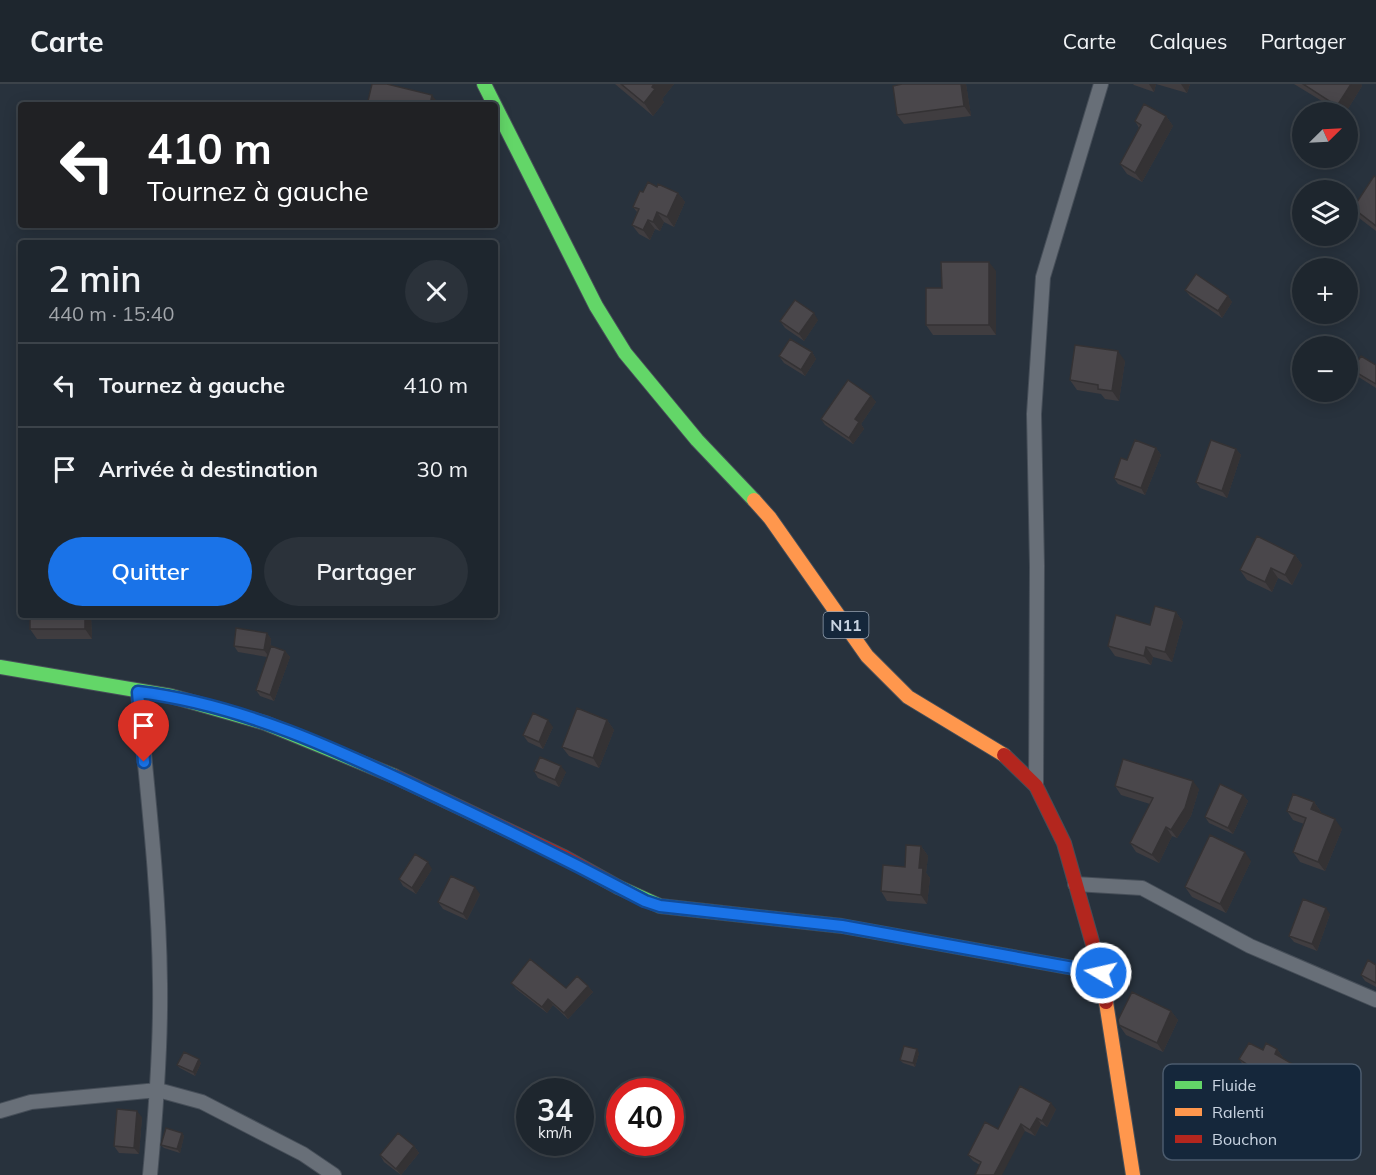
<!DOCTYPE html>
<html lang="fr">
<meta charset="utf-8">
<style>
body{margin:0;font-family:Mulish,sans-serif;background:#2b323a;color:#f1f3f6;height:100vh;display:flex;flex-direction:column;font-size:22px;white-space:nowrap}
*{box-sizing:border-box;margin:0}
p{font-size:20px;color:#a1a5aa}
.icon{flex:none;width:33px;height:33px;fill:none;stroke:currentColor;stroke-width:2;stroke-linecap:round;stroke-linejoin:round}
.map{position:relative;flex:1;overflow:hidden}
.details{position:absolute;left:18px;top:156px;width:480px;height:378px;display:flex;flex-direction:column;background:#1e262e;border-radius:6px;box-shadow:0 3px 15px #0003,0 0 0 2px #3c434a}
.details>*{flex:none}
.hud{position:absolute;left:18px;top:18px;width:480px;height:126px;border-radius:6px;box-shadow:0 3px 15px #0003,0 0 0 2px #3c434a;background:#202124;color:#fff;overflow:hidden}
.needle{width:39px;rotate:66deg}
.buttons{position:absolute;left:1292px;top:18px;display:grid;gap:12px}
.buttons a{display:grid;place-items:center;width:66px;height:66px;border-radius:50%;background:#1e262e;box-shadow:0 3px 15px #0003,0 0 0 2px #3c434a;font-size:30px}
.speed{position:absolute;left:516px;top:994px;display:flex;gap:12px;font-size:30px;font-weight:700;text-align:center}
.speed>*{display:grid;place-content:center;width:78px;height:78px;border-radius:50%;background:#1e262e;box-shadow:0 3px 15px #0003,0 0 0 2px #3c434a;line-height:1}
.speed small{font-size:15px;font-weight:400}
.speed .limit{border:9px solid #d22;background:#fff;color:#111}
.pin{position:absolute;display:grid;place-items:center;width:51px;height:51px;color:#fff;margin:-62px -26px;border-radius:50% 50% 50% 0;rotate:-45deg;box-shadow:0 0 6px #0007}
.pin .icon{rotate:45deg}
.me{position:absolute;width:66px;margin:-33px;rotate:279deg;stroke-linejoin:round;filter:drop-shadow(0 0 4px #0008)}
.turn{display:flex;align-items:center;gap:21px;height:126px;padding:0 30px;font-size:27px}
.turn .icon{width:78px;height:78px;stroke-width:2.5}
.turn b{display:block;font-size:42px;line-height:51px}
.round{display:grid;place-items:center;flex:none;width:63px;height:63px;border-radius:32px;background:#2b323a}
.summary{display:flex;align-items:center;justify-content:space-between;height:102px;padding:0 30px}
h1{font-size:36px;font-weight:600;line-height:45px}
.primary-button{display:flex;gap:12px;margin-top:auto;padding:12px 30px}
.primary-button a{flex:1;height:69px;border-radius:36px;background:#1a73e8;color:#fff;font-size:24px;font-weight:600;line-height:69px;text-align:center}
.primary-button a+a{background:#2b323a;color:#f1f3f6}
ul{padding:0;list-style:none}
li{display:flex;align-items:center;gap:18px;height:84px;padding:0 30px;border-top:2px solid #3c434a}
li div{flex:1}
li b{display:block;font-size:22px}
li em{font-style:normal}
header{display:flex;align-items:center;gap:36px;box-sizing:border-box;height:84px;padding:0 30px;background:#1e262e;border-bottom:2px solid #3c434a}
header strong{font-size:28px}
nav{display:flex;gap:33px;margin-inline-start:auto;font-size:21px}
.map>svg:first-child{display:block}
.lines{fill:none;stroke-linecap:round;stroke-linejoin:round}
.street-casing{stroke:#464e58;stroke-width:16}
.fast-casing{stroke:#464e58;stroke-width:16}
.slow-casing{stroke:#464e58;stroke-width:16}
.jam-casing{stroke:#464e58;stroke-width:16}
.street{stroke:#686f78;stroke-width:14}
.fast{stroke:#63d668;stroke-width:14}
.slow{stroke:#ff974d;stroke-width:14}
.jam{stroke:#b3261e;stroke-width:14}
.wall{fill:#403d40}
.shaded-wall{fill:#343234}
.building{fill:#4a474b;stroke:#343234;stroke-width:1.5}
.route-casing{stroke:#114b97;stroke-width:15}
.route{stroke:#1a73e8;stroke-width:10}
.labels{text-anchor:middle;stroke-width:4.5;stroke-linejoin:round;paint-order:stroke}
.shield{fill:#15273b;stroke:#93a0b0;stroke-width:1.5}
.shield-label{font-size:16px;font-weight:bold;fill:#c9d4e2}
.key{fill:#15273b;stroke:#4b5b6d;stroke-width:1.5}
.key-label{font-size:16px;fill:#c9d4e2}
</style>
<header>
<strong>Carte</strong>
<nav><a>Carte</a><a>Calques</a><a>Partager</a></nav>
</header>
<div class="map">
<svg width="1376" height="1091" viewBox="0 0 1376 1091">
<rect width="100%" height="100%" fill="#28323d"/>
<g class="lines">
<g class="street-casing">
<path id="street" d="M138,608c9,96 21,194 22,291 1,64 -4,128 -10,192
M1036,702l1,-220 -3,-152 9,-137 58,-193
M1075,800l67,4 108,58 126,54
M0,1027l31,-9 127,-12 44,12 101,52 31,21"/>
</g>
<g class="fast-casing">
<path id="fast" d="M484,0l112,222 29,47 72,87 57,60
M0,583l171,29 94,27 129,53
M618,803l42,19 182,20 259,47"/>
</g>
<g class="slow-casing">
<path id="slow" d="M754,416l16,18 97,138 41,41 96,58
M1106,918l27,173"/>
</g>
<g class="jam-casing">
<path id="jam" d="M1004,671l32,31 28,57 37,130 5,29
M394,692l170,81 54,30"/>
</g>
<use href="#street" class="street"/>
<use href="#fast" class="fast"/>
<use href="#slow" class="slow"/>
<use href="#jam" class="jam"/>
</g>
<path class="wall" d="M615,0h59l-12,15 2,3 -11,14z
M966,0l5,32 -67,8 -7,-9z
M1133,0h23l-2,8 -20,-7z
M1156,0h34l-3,9z
M1294,0h67l1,2 -16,26h-6z
M1166,32l7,10 -31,56 -15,-8 -7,-10 19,-36 -4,-7z
M1376,93v54l-17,-13 -6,-10z
M657,103l21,6 7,9 -11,25 -10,-5 -4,9 -5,-2 -5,11 -11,-6 -7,-9 5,-13 -4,-5 10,-15z
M996,187v64h-63l-7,-10 16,-37z
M1185,206l43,6 4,6 -10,16 -32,-22z
M818,236l-14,21 -19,-13 -5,-7z
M812,268l4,7 -11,17 -21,-13 -5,-7z
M1125,277l-6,40 -14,-2 -4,-5 -24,-4 -7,-10z
M1376,281v23l-19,-12 -5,-6z
M871,312l5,6 -15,22 3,5 -11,15 -28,-19 -4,-6z
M1156,364l5,7 -16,40 -27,-11 -4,-6 13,-18z
M1236,365l5,6 -14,43 -27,-10 -4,-6z
M1295,471l7,10 -10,20 -14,-7 -6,14 -25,-12 -7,-10z
M1176,528l7,10 -11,40 -19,-5 -2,8 -36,-9 -7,-10z
M30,531h61l1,24h-55l-7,-10z
M267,549l4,6 -1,10 15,2 5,6 -16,44 -14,-5 -4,-6 11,-33 -29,-5 -4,-6z
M607,636l7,10 -15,38 -30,-12 -7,-9z
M553,643l-10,22 -15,-7 -5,-7z
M534,687l32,1 -7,15 -21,-9z
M1115,702l84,3 -8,27 -14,22 -5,-2 -13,27 -23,-11 -6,-9 20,-39 -29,-9z
M1243,711l5,6 -15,33 -24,-11 -4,-6z
M1314,718l7,10 -1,1 22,16 -17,42 -25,-9 -7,-10 11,-28 -11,-4 -6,-9z
M921,762l7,10 -2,17 4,5 -3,26 -40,-3 -6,-10 24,-24z
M1251,777l-25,52 -34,-16 -7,-10z
M432,785l-16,25 -13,-8 -4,-7z
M480,810l-13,26 -24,-11 -5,-7z
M1330,830l-13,37 -23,-9 -5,-6z
M1376,881v22l-11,-6 -4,-6z
M511,899l55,5 22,-2 5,6 -25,27 -15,-14 -6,8 -31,-24z
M1171,927l7,9 -15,32 -37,-17 -7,-10z
M1277,965l7,10 19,11 7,10 -10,18 -7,-4 -17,29 -36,-23 -6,-10 12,-21 -7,-10 24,-9z
M919,969l-4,14 -12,-4 -3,-3z
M201,979l-6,13 -15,-8 -3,-3z
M1056,1025l-9,18 -6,-3 -6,12 -10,-5 -45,34 -7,-4 -5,-6 30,-26z
M142,1033l-3,37 -20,-1 -5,-7z
M182,1049l2,3 -4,17 -16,-5 -3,-3z
M414,1062l5,7 -18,22 -17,-13 -4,-7z"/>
<path class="shaded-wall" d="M654,0h20l-12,15 2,3 -11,14 -9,-13z
M961,0h5l5,32 -7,-10z
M1149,0h7l-2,8z
M1181,0h9l-3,9z
M1351,0h10l1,2 -16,26h-4l-5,-6z
M432,11l7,9v1h-9z
M1166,32l7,10 -31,56 -7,-9z
M678,109l7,9 -11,25 -7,-10z
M657,128l7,10 -4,9 -7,-9z
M648,136l7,9 -5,11 -7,-10z
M989,178l7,9v64l-7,-10z
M1228,212l4,6 -10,16 -4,-7z
M814,229l4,7 -14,21 -5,-7z
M1118,267l7,10 -6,40 -7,-10z
M812,268l4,7 -11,17 -4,-6z
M871,312l5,6 -15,22 3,5 -11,15 -4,-6 6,-19z
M1156,364l5,7 -16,40 -4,-7z
M1236,365l5,6 -14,43 -5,-7z
M1295,471l7,10 -10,20 -7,-10z
M1271,484l7,10 -6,14 -7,-10z
M1176,528l7,10 -11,40 -7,-10z
M85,531h6l1,24 -7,-10z
M267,549l4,6 -2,18 -5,-7z
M1146,563l7,10 -2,8 -7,-9z
M285,567l5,6 -16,44 -4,-6z
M548,636l5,7 -10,22 -4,-7z
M607,636l7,10 -15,38 -6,-10z
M561,682l5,6 -7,15 -4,-7z
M1193,697l6,8 -8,27 -14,22 -6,-8z
M1243,711l5,6 -15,33 -5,-6z
M1314,718l7,10 -3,7 -7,-10z
M1335,735l7,10 -17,42 -7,-9z
M1166,743l6,9 -13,27 -7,-8z
M921,762l7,10 -2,17 4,5 -3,26 -6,-9 -2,-27z
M1245,768l6,9 -25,52 -6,-9z
M428,778l4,7 -16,25 -4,-6z
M475,803l5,7 -13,26 -4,-6z
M1326,824l4,6 -13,37 -5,-7z
M588,902l5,6 -25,27 -4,-6z
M548,915l5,6 -6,8 -5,-6z
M1171,927l7,9 -15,32 -6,-9z
M917,965l2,4 -4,14 -2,-4z
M1277,965l7,10 -9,-5z
M199,975l2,4 -6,13 -2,-4z
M1303,986l7,10 -10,18 -7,-10z
M1286,1000l7,10 -17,29 -7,-10z
M1051,1019l5,6 -9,18 -5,-6z
M137,1027l5,6 -3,37 -5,-6z
M1037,1034l4,6 -6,12 -5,-6z
M1021,1040l4,7 -23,44h-8z
M182,1049l2,3 -4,17 -3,-4z
M414,1062l5,7 -18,22 -5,-6z"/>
<path class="building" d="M372,0h15l45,11 -2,10h-63z
M621,0h33l-2,3 3,2 -11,14z
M902,0h59l3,22 -67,9 -4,-29z
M1303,0h48l-14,22z
M1144,20l22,12 -31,57 -15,-9 21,-39 -6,-4z
M1374,92l2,1v49l-23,-18z
M648,98l9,5 1,-3 20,9 -11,24 -10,-5 -4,10 -5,-2 -5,10 -11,-5 7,-16 -6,-2 7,-16 3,1z
M941,178h48v63h-63v-37h16z
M1196,190l32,22 -10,15 -33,-21z
M795,216l19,13 -15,21 -19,-13z
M790,255l22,13 -11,18 -22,-14z
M1075,261l43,6 -6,40 -14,-2v-4l-28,-5z
M1361,272l15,9v19l-24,-14z
M848,296l23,16 -16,23 4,3 -10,16 -28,-19z
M1135,356l21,8 -15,40 -27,-10 7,-20 6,2z
M1211,356l25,9 -14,42 -26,-9z
M1257,452l38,19 -10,20 -14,-7 -6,14 -25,-12z
M1155,522l21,6 -11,40 -19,-5 -2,9 -36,-10 8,-31 34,10z
M30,531h55v14h-55z
M236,544l31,5 -3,17 -30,-4z
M271,562l14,5 -15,44 -14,-5z
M577,624l30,12 -14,38 -31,-11z
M533,629l15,7 -9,22 -16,-7z
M540,673l21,9 -6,14 -21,-9z
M1123,675l70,22 -8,27 -14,22 -5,-3 -14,28 -22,-12 23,-45 -38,-12z
M1220,700l23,11 -15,33 -23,-11z
M1293,710l21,8 -3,7 24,10 -17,43 -25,-10 13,-34 -19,-7z
M1210,751l35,17 -25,52 -35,-17z
M906,761l15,1 -2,22h4l-2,27 -40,-4 2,-26 22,2z
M415,770l13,8 -16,26 -13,-9z
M451,792l24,11 -12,27 -25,-12z
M1303,815l23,9 -14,36 -23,-8z
M530,875l36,29 11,-12 11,10 -24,27 -16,-14 -6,8 -31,-24z
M1368,876l8,5v18l-15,-8z
M1132,908l39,19 -14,32 -38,-18 -1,-5z
M1249,959l14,7 3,-7 11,6 -2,5 28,16 -10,18 -7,-4 -17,29 -35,-23 14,-25 -9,-6z
M904,962l13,3 -4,14 -13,-3z
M184,968l15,7 -6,13 -16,-7z
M1020,1002l31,17 -9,18 -5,-3 -7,12 -9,-6 -27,51h-19l6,-13 -13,-7 17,-33 13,7z
M117,1025l20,2 -3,37 -20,-2z
M166,1044l16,5 -5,16 -16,-4z
M398,1049l16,13 -18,23 -16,-14z"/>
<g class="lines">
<g class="route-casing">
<path id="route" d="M144,678l-6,-70c103,12 202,59 295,103 72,34 142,69 212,106l15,5 182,20 259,47"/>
</g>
<use href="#route" class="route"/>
</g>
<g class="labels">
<rect class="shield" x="823.5" y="528" width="45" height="26" rx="4.5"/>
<g class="shield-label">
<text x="846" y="547">N11</text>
</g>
</g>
<rect x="1163" y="980" width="198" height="96" rx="9" class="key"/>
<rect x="1175" y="997" width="27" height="8" fill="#63d668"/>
<rect x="1175" y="1024" width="27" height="8" fill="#ff974d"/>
<rect x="1175" y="1051" width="27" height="8" fill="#b3261e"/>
<g class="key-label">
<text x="1212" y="1007">Fluide</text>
<text x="1212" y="1034">Ralenti</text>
<text x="1212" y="1061">Bouchon</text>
</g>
</svg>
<div class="buttons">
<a><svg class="needle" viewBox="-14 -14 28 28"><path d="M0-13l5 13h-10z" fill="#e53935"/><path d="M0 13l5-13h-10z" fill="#a1a5aa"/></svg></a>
<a><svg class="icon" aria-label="layers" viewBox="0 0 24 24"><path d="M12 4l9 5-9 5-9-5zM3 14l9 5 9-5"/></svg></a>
<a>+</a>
<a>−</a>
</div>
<div class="speed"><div>34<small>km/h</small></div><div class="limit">40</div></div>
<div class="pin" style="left:144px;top:678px;background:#d93025"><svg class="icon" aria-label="arrive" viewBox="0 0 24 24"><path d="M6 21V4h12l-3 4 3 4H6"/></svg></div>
<svg class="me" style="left:1101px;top:889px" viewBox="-20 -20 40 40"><circle r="17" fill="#1a73e8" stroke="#fff" stroke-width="3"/><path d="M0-11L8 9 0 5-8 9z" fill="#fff"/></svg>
<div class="hud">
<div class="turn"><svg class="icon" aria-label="left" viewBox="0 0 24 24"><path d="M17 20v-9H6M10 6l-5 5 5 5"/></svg><div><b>410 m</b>Tournez à gauche</div></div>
</div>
<section class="details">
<div class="summary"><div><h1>2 min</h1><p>440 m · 15:40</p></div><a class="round"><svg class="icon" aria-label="close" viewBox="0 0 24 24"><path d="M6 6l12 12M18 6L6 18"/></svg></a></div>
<ul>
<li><svg class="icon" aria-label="left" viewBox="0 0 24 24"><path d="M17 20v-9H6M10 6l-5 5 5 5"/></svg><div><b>Tournez à gauche</b></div><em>410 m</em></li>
<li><svg class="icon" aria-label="arrive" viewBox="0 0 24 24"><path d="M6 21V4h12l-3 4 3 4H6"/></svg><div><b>Arrivée à destination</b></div><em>30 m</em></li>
</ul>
<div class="primary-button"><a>Quitter</a><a>Partager</a></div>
</section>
</div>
